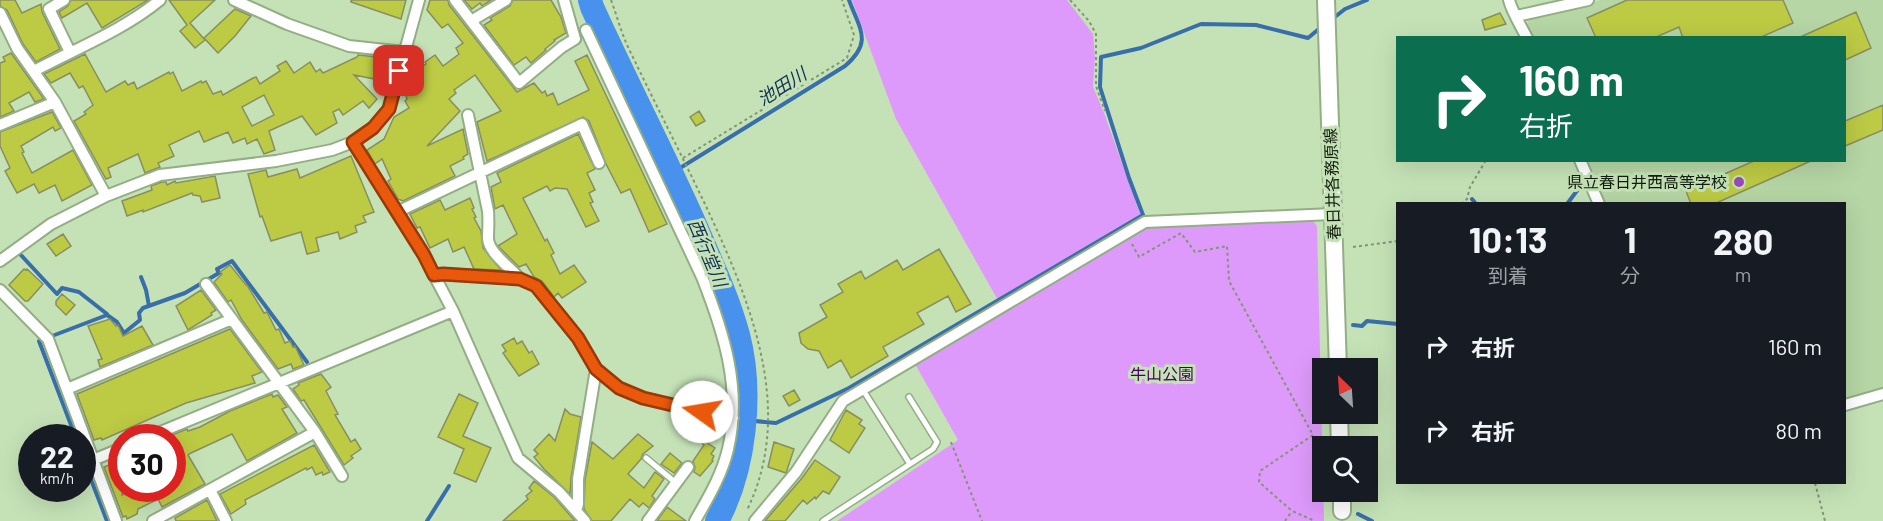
<!DOCTYPE html>
<html lang="ja">
<meta charset="utf-8">
<style>
body{margin:0;font-family:Barlow,"Noto Sans JP",sans-serif;background:#20242c;color:#f1f3f6;height:100vh;display:flex;flex-direction:column;font-size:22px;white-space:nowrap}
*{box-sizing:border-box;margin:0}
p{font-size:20px;color:#9ea1a6}
.icon{flex:none;width:33px;height:33px;fill:none;stroke:currentColor;stroke-width:2;stroke-linecap:round;stroke-linejoin:round}
.map{position:relative;flex:1;overflow:hidden}
.details{position:absolute;left:1396px;top:202px;width:450px;height:282px;display:flex;flex-direction:column;background:#171b24;border-radius:0px;box-shadow:0 6px 24px #0002}
.details>*{flex:none}
.banner{position:absolute;left:1396px;top:36px;width:450px;height:126px;border-radius:0px;box-shadow:0 6px 24px #0002;background:#0b6e4f;color:#fff;overflow:hidden}
.needle{width:39px;rotate:335deg}
.controls{position:absolute;left:1312px;top:358px;display:grid;gap:12px}
.controls a{display:grid;place-items:center;width:66px;height:66px;border-radius:0px;background:#171b24;box-shadow:0 6px 24px #0002;font-size:30px}
.speed{position:absolute;left:18px;top:424px;display:flex;gap:12px;font-size:30px;font-weight:700;text-align:center}
.speed>*{display:grid;place-content:center;width:78px;height:78px;border-radius:50%;background:#171b24;box-shadow:0 6px 24px #0002;line-height:1}
.speed small{font-size:15px;font-weight:400}
.speed .limit{border:9px solid #d22;background:#fff;color:#111}
.pin{position:absolute;display:grid;place-items:center;width:51px;height:51px;color:#fff;margin:-26px;border-radius:12px;box-shadow:0 3px 9px #0006}
.me{position:absolute;width:66px;margin:-33px;rotate:283deg;stroke-linejoin:round;filter:drop-shadow(0 0 4px #0008)}
.turn{display:flex;align-items:center;gap:21px;height:126px;padding:0 24px;font-size:27px}
.turn .icon{width:78px;height:78px;stroke-width:2.5}
.turn b{display:block;font-size:42px;line-height:51px}
.eta{display:flex;justify-content:space-evenly;align-items:center;height:102px;text-align:center}
.eta b{font-size:36px;font-weight:700;line-height:42px}
ul{padding:0;list-style:none}
li{display:flex;align-items:center;gap:18px;height:84px;padding:0 24px}
li div{flex:1}
li b{display:block;font-size:22px}
li em{font-style:normal}
.map>svg:first-child{display:block}
.built{fill:#b6d6a5}
.green{fill:#de9afb}
.lines{fill:none;stroke-linecap:round;stroke-linejoin:round}
.stream{stroke:#386fab;stroke-width:4}
.river{stroke:#4892ee;stroke-width:24}
.building{fill:#bcca44;stroke:#888e60;stroke-width:1.5;fill-rule:evenodd}
.lane-casing{stroke:#93ae85;stroke-width:8}
.street-casing{stroke:#93ae85;stroke-width:14}
.primary-casing{stroke:#93ae85;stroke-width:20}
.path{stroke:#809675;stroke-width:2;stroke-dasharray:3 3;stroke-linecap:butt}
.lane{stroke:#fff;stroke-width:5}
.street{stroke:#fff;stroke-width:10}
.primary{stroke:#fff;stroke-width:16}
.route-casing{stroke:#983908;stroke-width:15}
.route{stroke:#ea580c;stroke-width:10}
.poi-dot{fill:#9a4aba;stroke:#c5e2b7;stroke-width:2}
.labels{text-anchor:middle;stroke-width:6;stroke-linejoin:round;paint-order:stroke}
.poi-label{font-size:16px;fill:#141e0e;stroke:#c5e2b7;text-anchor:end}
.street-label{font-size:16px;fill:#141e0e;stroke:#c5e2b7}
.park-label{font-size:16px;fill:#46005d;stroke:#c5e2b7}
.water-label{font-size:18px;font-style:italic;fill:#143155;stroke:#c5e2b7}
</style>
<div class="map">
<svg width="1883" height="521" viewBox="0 0 1883 521">
<rect width="100%" height="100%" fill="#c5e2b7"/>
<path class="built" d="M1601,0h282v390l-38,10v-196h-240l-19,-43 259,-1v-122h-313l-6,-12 5,-9 24,-4z"/>
<path class="green" d="M852,0h215l26,34 2,23 -2,30 11,26 41,115 168,-7 4,5 7,295h-487l121,-81 -43,-76 89,-53 -108,-192z"/>
<g class="lines">
<path class="stream" d="M1331,20l14,-11 22,-9
M672,173l173,-107c28,-24 15,-36 4,-66
M1472,199l4,5
M1567,204l12,-16 6,-3
M19,253l38,41 5,-6 17,4 28,22
M141,277l5,13 3,16
M1353,325l9,1 5,-5 31,3
M744,420l32,3 73,-35 294,-173 -14,-37 -29,-91 1,-30 40,-9 60,-24 55,1 52,13 12,-10
M76,438l-37,-97 68,-26 10,7 7,11 16,-13 -1,-7 4,-5 42,-15 34,-20 -2,-4 15,-8 75,101
M82,456l25,65
M1358,514l14,7
M427,521l22,-35"/>
<path class="river" d="M590,0l2,7c34,75 72,147 105,222 15,35 31,69 41,106 15,57 7,134 -21,186"/>
</g>
<path class="building" d="M0,0h15l7,13 19,-9 1,8 18,37 -24,13 -13,-18 -16,-34 -7,-4z
M71,0h77l-46,28 -15,-25 -25,15 -3,-6 9,-6z
M169,0h46l-25,23 15,17 -10,8 -15,-17 7,-6z
M351,0h55l-5,19 -50,-17z
M430,0h18l1,5 68,87 17,-9 8,10 3,-2 2,5 6,-3 5,12 31,-15 -14,-29 12,-6 80,169 -18,8 -19,-43 -9,4 -15,-29 -17,-43 -6,-4 -96,44 -10,-39 24,-11 -26,-36 -21,15 2,3 -7,6 11,12 -33,35 36,-17 5,25 -5,3 1,2 -14,7 5,10 -52,25 -5,-2 -10,-18 3,-2 -9,-20 -7,5 -8,-14 17,-11 10,-22 15,-9 -4,-7 2,-2 -1,-3 16,-9 -17,-4 10,-5 -3,-6 14,-8 -1,-2 10,-7 8,11 16,-12 -3,-6 7,-5 -15,-19 -6,4 -15,-18z
M464,0h27l-9,6 -2,-3 -8,6z
M513,0h38l10,17 5,16 -12,7 1,1 -10,8 1,1 -15,13 -5,-6 -12,8 -30,-40 8,-5 -2,-2 20,-12z
M1627,0h156l10,23 -34,15h-76l-4,-11 -25,11h-58l-9,-20z
M235,9l16,7 -16,20 -17,17 -14,-15z
M1856,12l15,36 -26,12v-22h-47z
M1500,13l6,11 -21,6 -3,-10z
M11,53l33,46 -9,3 -6,-10 -20,11 5,8 -14,6v-54l5,-2 -2,-4z
M85,54l21,38 19,-11 3,4 6,-3 3,7 32,-17 1,2 3,-2 9,19 19,-10 1,2 4,-2 7,13 8,-3 2,4 30,-17 3,-1 4,7 20,-13 -3,-5 9,-5 8,12 16,-11 6,10 4,-3 3,4 34,-16 1,-2 29,3 -2,7 2,3 -2,13 -31,-6 23,24 -8,9 -6,-7 -20,14 -4,-6 -6,3 4,11 -21,12 -14,-19 -33,15 6,19 -11,4 -7,-15 -10,5 -2,-6 -12,5 -5,-11 -24,10 -5,-11 -30,14 5,11 -16,7 2,4 -15,6 -7,-19 -30,14 3,9 -5,2 -32,-58 12,-7 -2,-2 9,-7 -10,-19 -4,2 -9,-15 -19,10 -7,-9zM264,95l10,20 -22,11 -10,-19z
M1883,105v25l-38,16v-25z
M699,111l6,10 -9,5 -6,-9z
M52,112l9,16 -6,3 -2,-4 -32,19 3,6 -2,1 10,20 41,-23 19,35 -30,16 -7,-16 -16,8 -5,-9 -17,9 -12,-22 5,-3 -10,-22v-14z
M578,134l17,35 -8,4 8,17 -6,3 4,9 -3,1 9,18 -13,6 -19,-38 -12,-1 -5,3 -3,-5 -24,12 22,43 2,-2 7,14 -3,2 9,19 14,-9 12,17 -24,16 -4,-5 -4,4 -12,-16 -8,-4 -8,-13 -7,3 -21,-21 19,-12 -14,-29 -8,4 -4,-22 10,-5 -4,-9z
M351,156l23,56 -11,4 3,6 -11,4 2,6 -17,7 -2,-7 -22,6 3,13 -12,3 -6,-22 -30,9 -9,-25 -2,1 -12,-43 18,-4 2,7 29,-8 3,9z
M1756,160h57l-99,44h-23l-5,-13z
M215,176l5,22 -18,4 -2,-6 -7,-1 -1,-2 -49,19v-2l-16,6 -5,-15 30,-11 -1,-4 11,-4h4l1,3 8,-4 1,2z
M470,198l4,10 -2,1 4,8 -2,1 7,13 2,17 18,22 -27,-1 -10,-22 -11,5 -5,-13 -18,9 -10,-21 -3,1 -7,-14 30,-14 5,10z
M63,234l8,12 -15,10 -9,-12z
M939,249l32,55 -15,8 -8,-16 -31,17 7,11 -41,23 5,9 -37,22 -10,-18 -13,8 -9,-17 -11,-2 -7,-6 -2,-10 28,-16 -7,-12 23,-13 -5,-8 23,-13 4,8 32,-19 6,10z
M230,265l16,20h1l17,28 3,-1 9,18 3,-1 6,14 5,-2 3,6 2,-1 9,19 -11,4 -2,-5 -13,5 -36,-49 -11,-20 -3,2 -14,-20 8,-8 -2,-2z
M24,269l2,1 1,-1 16,15 -15,17h-3l-16,-16z
M201,290l15,20 -5,3 1,2 -24,15 -12,-24z
M62,294l13,11 -9,10 -10,-10v-4z
M110,319l6,7 2,-1 5,11 19,-10 11,19 -53,22 -2,-7 4,-1 -14,-33z
M230,329l32,43 -10,4 3,7 -69,20 -84,37 -1,-2 -7,2 -17,-46z
M514,338l3,6 5,-3 7,12 3,-2 7,13 -20,12 -16,-23 3,-2 -4,-6z
M321,374l10,13 -5,4 12,23 -3,1 16,27 4,-3 6,10 -10,7 2,2 -9,7 -40,-65 -3,1 -8,-12 6,-4 -1,-2z
M794,390l6,10 -11,6 -6,-10z
M272,394l1,3 5,-2 9,12 -5,2 15,24 -50,28 -15,-27 -41,19 -3,2 17,29 -43,23 -4,-8 -20,10 -1,5 -10,5 -1,-3 -3,1 -19,-50 16,-6 2,6v28l13,-6h37v-54l15,-6 1,2 12,-4 30,-16z
M459,394l19,9 -15,33 28,12 -15,34 -22,-9 10,-24 -26,-12z
M565,409l5,5 11,3 -10,61 -1,16 -26,-25 -10,-12 4,-3 -4,-4 15,-16 6,7z
M846,410l16,10 -3,4 6,4 -16,25 -19,-13z
M695,417l19,5 5,3 -13,17 9,6 -4,6 3,2 -2,4 1,1 -13,15 -6,-4 1,-5 -2,-6 11,-16 -19,-14z
M638,434l15,12 -10,8 -2,5 -13,15 16,14 11,-16 9,7 -12,17 3,3 -6,9 -6,-5 -4,4 -9,-8 -19,22h-19l-8,-12 1,-29 7,-38 21,17z
M774,442l20,7 -8,24 -18,-6z
M314,445l16,27 -7,3 -1,-3 -6,3 -4,-8 -5,3 -1,-2 -61,32 1,4 -15,10 -11,-20z
M670,453l12,10 -8,10 -13,-9z
M815,460l25,17 -11,17 -6,-3 -7,8 -1,-2 -8,7 -4,-4 -18,21h-20l37,-43z
M534,481l20,16 21,24h-72l25,-22 -2,-3 6,-5 -3,-3z
M207,500l10,21h-41l-1,-3z
M667,507l8,6 11,8h-29z"/>
<g class="lines">
<g class="lane-casing">
<path id="lane" d="M863,390l47,74
M646,458l30,25
M823,521l110,-72 4,-7 -28,-45"/>
</g>
<g class="street-casing">
<path id="street" d="M64,0l-15,9 21,43
M234,0l53,24 62,22 55,6
M455,0l64,83 43,-36 13,-8 -11,-39
M1509,0c3,12 12,26 18,38
M0,13l17,35 38,54 51,94
M1517,16l71,-16
M471,21l35,-21
M586,30l116,247c22,56 40,112 26,172 -6,26 -20,49 -33,72
M34,71c43,-23 88,-40 126,-71
M468,115l20,96c1,10 0,18 0,28 1,14 23,29 32,40
M0,125l55,-23
M353,142l71,113 10,20 19,36 65,147 41,34 26,29
M1580,160l19,44
M397,212l185,-88 17,39
M0,261l51,-37 55,-28 54,-21 116,-14 56,-11 21,-8 20,-14 16,-19 30,-109
M434,275l9,-1 77,5 16,7 42,52 18,31 -18,110v25l-2,7
M206,284l109,148 27,44
M0,290l48,49 68,182
M596,369l23,19 24,10 90,20
M67,389l165,-70
M1845,405l38,-11
M146,438l307,-127
M93,460l29,-12
M210,490l16,31
M153,521l162,-89
M648,521l40,-54
M755,521l41,-49 47,-71 302,-179 188,-8"/>
</g>
<g class="primary-casing">
<path id="primary" d="M1326,0l12,369
M1339,414l1,33
M1342,492v19"/>
</g>
<path class="path" d="M611,0c6,16 10,32 17,47 25,52 51,103 76,155 44,94 93,206 43,308
M1070,0l19,21 7,13v52l9,25
M683,158l164,-100 7,-23 -12,-35
M1461,204l6,-5 3,-12 16,-27
M1132,244l7,13 42,-24 14,19 32,-6 2,35 84,154 -53,36 -1,11 33,29 23,10
M1353,247l45,-6
M951,442l31,79
M1815,483l10,38
M1285,521l7,-10"/>
<use href="#lane" class="lane"/>
<use href="#street" class="street"/>
<use href="#primary" class="primary"/>
</g>
<g class="lines">
<g class="route-casing">
<path id="route" d="M399,71l-10,38 -16,19 -20,14 71,113 10,20 9,-1 77,5 16,7 42,52 18,31 23,19 24,10 59,14"/>
</g>
<use href="#route" class="route"/>
</g>
<circle class="poi-dot" cx="1739" cy="182" r="6"/>
<g class="labels">
<g class="poi-label">
<text x="1727" y="188">県立春日井西高等学校</text>
</g>
<g class="street-label">
<text transform="translate(1332 184) rotate(-92)" y="6">春日井各務原線</text>
</g>
<g class="park-label">
<text x="1162" y="380">牛山公園</text>
</g>
<g class="water-label">
<text transform="translate(782 87) rotate(-32)" y="6">池田川</text>
<text transform="translate(707 253) rotate(67)" y="6">西行堂川</text>
</g>
</g>
</svg>
<div class="controls">
<a><svg class="needle" viewBox="-14 -14 28 28"><path d="M0-13l5 13h-10z" fill="#e53935"/><path d="M0 13l5-13h-10z" fill="#9ea1a6"/></svg></a>
<a><svg class="icon" aria-label="search" viewBox="0 0 24 24"><circle cx="10" cy="10" r="6"/><path d="M15 15l6 6"/></svg></a>
</div>
<div class="speed"><div>22<small>km/h</small></div><div class="limit">30</div></div>
<div class="pin" style="left:399px;top:71px;background:#d93025"><svg class="icon" aria-label="arrive" viewBox="0 0 24 24"><path d="M6 21V4h12l-3 4 3 4H6"/></svg></div>
<svg class="me" style="left:702px;top:412px" viewBox="-20 -20 40 40"><circle r="19" fill="#fff"/><path d="M0-13L10 11 0 6-10 11z" fill="#ea580c"/></svg>
<div class="banner">
<div class="turn"><svg class="icon" aria-label="right" viewBox="0 0 24 24"><path d="M7 20v-9h11M14 6l5 5-5 5"/></svg><div><b>160 m</b>右折</div></div>
</div>
<section class="details">
<div class="eta">
<div><b>10:13</b><p>到着</p></div>
<div><b>1</b><p>分</p></div>
<div><b>280</b><p>m</p></div>
</div>
<ul>
<li><svg class="icon" aria-label="right" viewBox="0 0 24 24"><path d="M7 20v-9h11M14 6l5 5-5 5"/></svg><div><b>右折</b></div><em>160 m</em></li>
<li><svg class="icon" aria-label="right" viewBox="0 0 24 24"><path d="M7 20v-9h11M14 6l5 5-5 5"/></svg><div><b>右折</b></div><em>80 m</em></li>
</ul>
</section>
</div>
